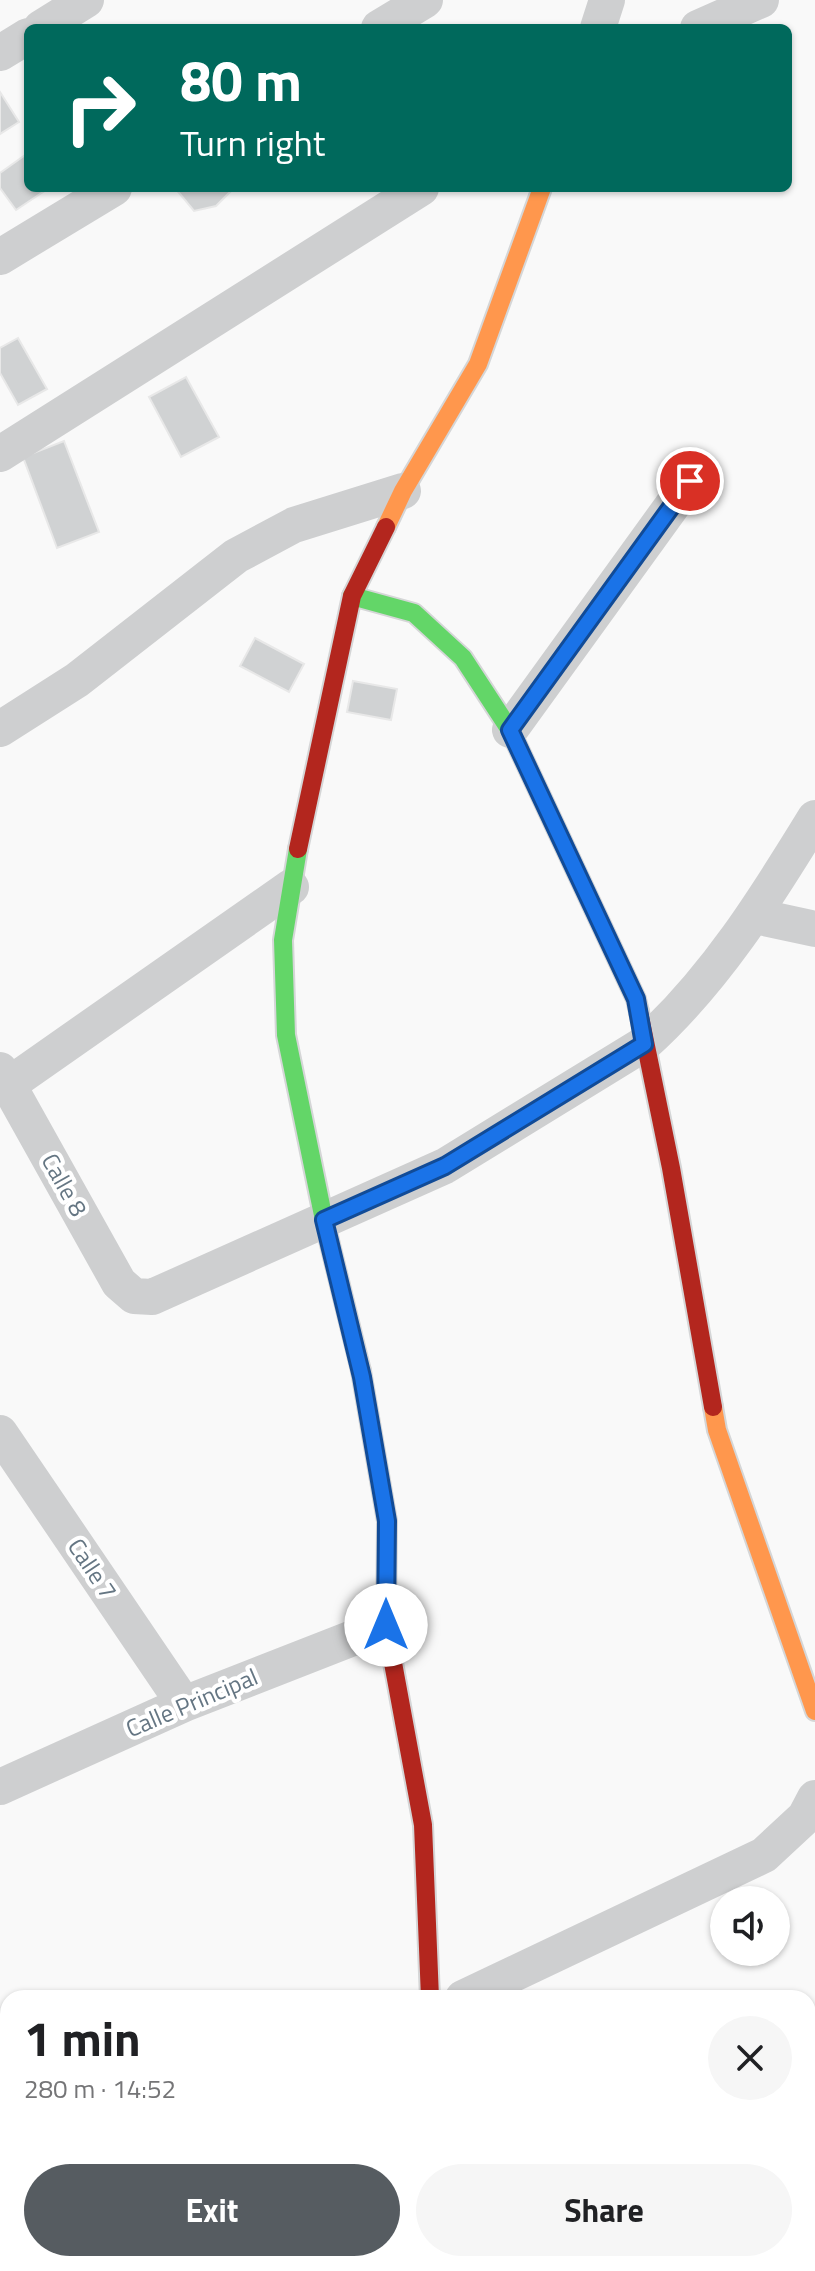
<!DOCTYPE html>
<meta charset="utf-8">
<style>
body{margin:0;font-family:"Titillium Web",sans-serif;background:#f6f6f6;color:#202124;height:100vh;display:flex;flex-direction:column;font-size:30px;white-space:nowrap}
*{box-sizing:border-box;margin:0}
p{font-size:26px;color:#757577}
.icon{flex:none;width:44px;height:44px;fill:none;stroke:currentColor;stroke-width:2;stroke-linecap:round;stroke-linejoin:round}
.map{position:relative;flex:1;overflow:hidden}
.details{position:absolute;left:0px;top:1990px;width:816px;height:282px;display:flex;flex-direction:column;background:#fff;border-radius:24px 24px 0 0;box-shadow:0 2px 6px #0004}
.details>*{flex:none}
.banner{position:absolute;left:24px;top:24px;width:768px;height:168px;border-radius:12px;box-shadow:0 2px 6px #0004;background:#00695c;color:#fff;overflow:hidden}
.controls{position:absolute;left:710px;top:1886px;display:grid;gap:16px}
.controls a{display:grid;place-items:center;width:80px;height:80px;border-radius:50%;background:#fff;box-shadow:0 2px 6px #0004;font-size:40px}
.pin{position:absolute;display:grid;place-items:center;width:68px;height:68px;color:#fff;margin:-34px;border:4px solid #fff;border-radius:50%;box-shadow:0 2px 8px #0007}
.me{position:absolute;width:88px;margin:-44px;rotate:0deg;stroke-linejoin:round;filter:drop-shadow(0 0 6px #0008)}
.turn{display:flex;align-items:center;gap:28px;height:168px;padding:0 24px;font-size:36px}
.turn .icon{width:104px;height:104px;stroke-width:2.5}
.turn b{display:block;font-size:56px;line-height:68px}
.round{display:grid;place-items:center;flex:none;width:84px;height:84px;border-radius:42px;background:#f6f6f6}
.headline{display:flex;align-items:center;justify-content:space-between;height:136px;padding:0 24px}
h1{font-size:48px;font-weight:700;line-height:60px}
.button{display:flex;gap:16px;margin-top:auto;padding:16px 24px}
.button a{flex:1;height:92px;border-radius:48px;background:#565c61;color:#fff;font-size:32px;font-weight:700;line-height:92px;text-align:center}
.button a+a{background:#f6f6f6;color:#202124}
.map>svg:first-child{display:block}
.building{fill:#d0d2d3;stroke:#e8e8e8;stroke-width:2}
.lines{fill:none;stroke-linecap:round;stroke-linejoin:round}
.fast-casing{stroke:#d5d6d7;stroke-width:22}
.slow-casing{stroke:#d5d6d7;stroke-width:22}
.jam-casing{stroke:#d5d6d7;stroke-width:22}
.lane{stroke:#cecfd0;stroke-width:18}
.street{stroke:#cecfd0;stroke-width:36}
.fast{stroke:#63d668;stroke-width:18}
.slow{stroke:#ff974d;stroke-width:18}
.jam{stroke:#b3261e;stroke-width:18}
.route-casing{stroke:#114b97;stroke-width:20}
.route{stroke:#1a73e8;stroke-width:14}
.labels{text-anchor:middle;stroke-width:8;stroke-linejoin:round;paint-order:stroke}
.street-label{font-size:24px;fill:#657683;stroke:#fff}
</style>
<div class="map">
<svg width="815" height="2271" viewBox="0 0 815 2271">
<rect width="100%" height="100%" fill="#f9f9f9"/>
<path class="building" d="M0,92l19,30 -19,12z
M28,153v35h21l-33,22 -16,-22v-15z
M175,188h57l1,1 -17,17 -22,5z
M18,338l29,51 -29,16 -18,-32v-25z
M186,377l33,60 -38,20 -32,-60z
M64,441l35,91 -42,16 -34,-91z
M255,638l49,26 -15,28 -49,-26z
M353,681l44,8 -6,31 -44,-8z
M809,2087l6,17v142l-7,-20z
M504,2264h106l1,1 -16,6h-108z
M650,2264h46l2,7h-46z
M737,2264h55l3,7h-54z"/>
<g class="lines">
<g class="fast-casing">
<path id="fast" d="M352,596l62,17 49,45 47,72 126,269 3,13
M298,849l-15,91 3,95 38,185 37,151"/>
</g>
<g class="slow-casing">
<path id="slow" d="M386,527l17,-36 75,-127 64,-176
M713,1407l4,23 98,281"/>
</g>
<g class="jam-casing">
<path id="jam" d="M298,849l54,-253 34,-69
M639,1012l32,156 42,239
M361,1371l26,150 -1,104 37,200 7,173"/>
</g>
<path class="lane" d="M808,2081l7,-2"/>
<path class="street" d="M41,28l45,-28
M379,28l46,-28
M598,28l9,-28
M698,28l63,-28
M0,53l28,-17
M0,257l114,-69
M0,454l421,-266
M0,729l77,-49 159,-124 58,-31 109,-34
M510,730l180,-249
M755,916l60,13
M0,1070l119,213 15,13 18,1 293,-131 199,-122c71,-64 122,-146 171,-226
M8,1085l283,-198
M0,1433l184,271
M0,1787l184,-83 202,-79
M463,1998l301,-143 41,-38 10,-19
M274,2271l14,-7
M391,2271l1,-7"/>
<use href="#fast" class="fast"/>
<use href="#slow" class="slow"/>
<use href="#jam" class="jam"/>
</g>
<g class="lines">
<g class="route-casing">
<path id="route" d="M386,1625l1,-104 -25,-144 -38,-157 121,-54 199,-122 -8,-45 -126,-269 180,-249"/>
</g>
<use href="#route" class="route"/>
</g>
<g class="labels">
<g class="street-label">
<text transform="translate(64 1185) rotate(61)" y="8">Calle 8</text>
<text transform="translate(92 1569) rotate(56)" y="8">Calle 7</text>
<text transform="translate(192 1703) rotate(-23)" y="8">Calle Principal</text>
</g>
</g>
</svg>
<div class="controls">
<a><svg class="icon" aria-label="sound" viewBox="0 0 24 24"><path d="M4 9h4l5-4v14l-5-4H4zM17 9q2 3 0 6"/></svg></a>
</div>
<div class="pin" style="left:690px;top:481px;background:#d93025"><svg class="icon" aria-label="arrive" viewBox="0 0 24 24"><path d="M6 21V4h12l-3 4 3 4H6"/></svg></div>
<svg class="me" style="left:386px;top:1625px" viewBox="-20 -20 40 40"><circle r="19" fill="#fff"/><path d="M0-13L10 11 0 6-10 11z" fill="#1a73e8"/></svg>
<div class="banner">
<div class="turn"><svg class="icon" aria-label="right" viewBox="0 0 24 24"><path d="M7 20v-9h11M14 6l5 5-5 5"/></svg><div><b>80 m</b>Turn right</div></div>
</div>
<section class="details">
<div class="headline"><div><h1>1 min</h1><p>280 m · 14:52</p></div><a class="round"><svg class="icon" aria-label="close" viewBox="0 0 24 24"><path d="M6 6l12 12M18 6L6 18"/></svg></a></div>
<div class="button"><a>Exit</a><a>Share</a></div>
</section>
</div>
